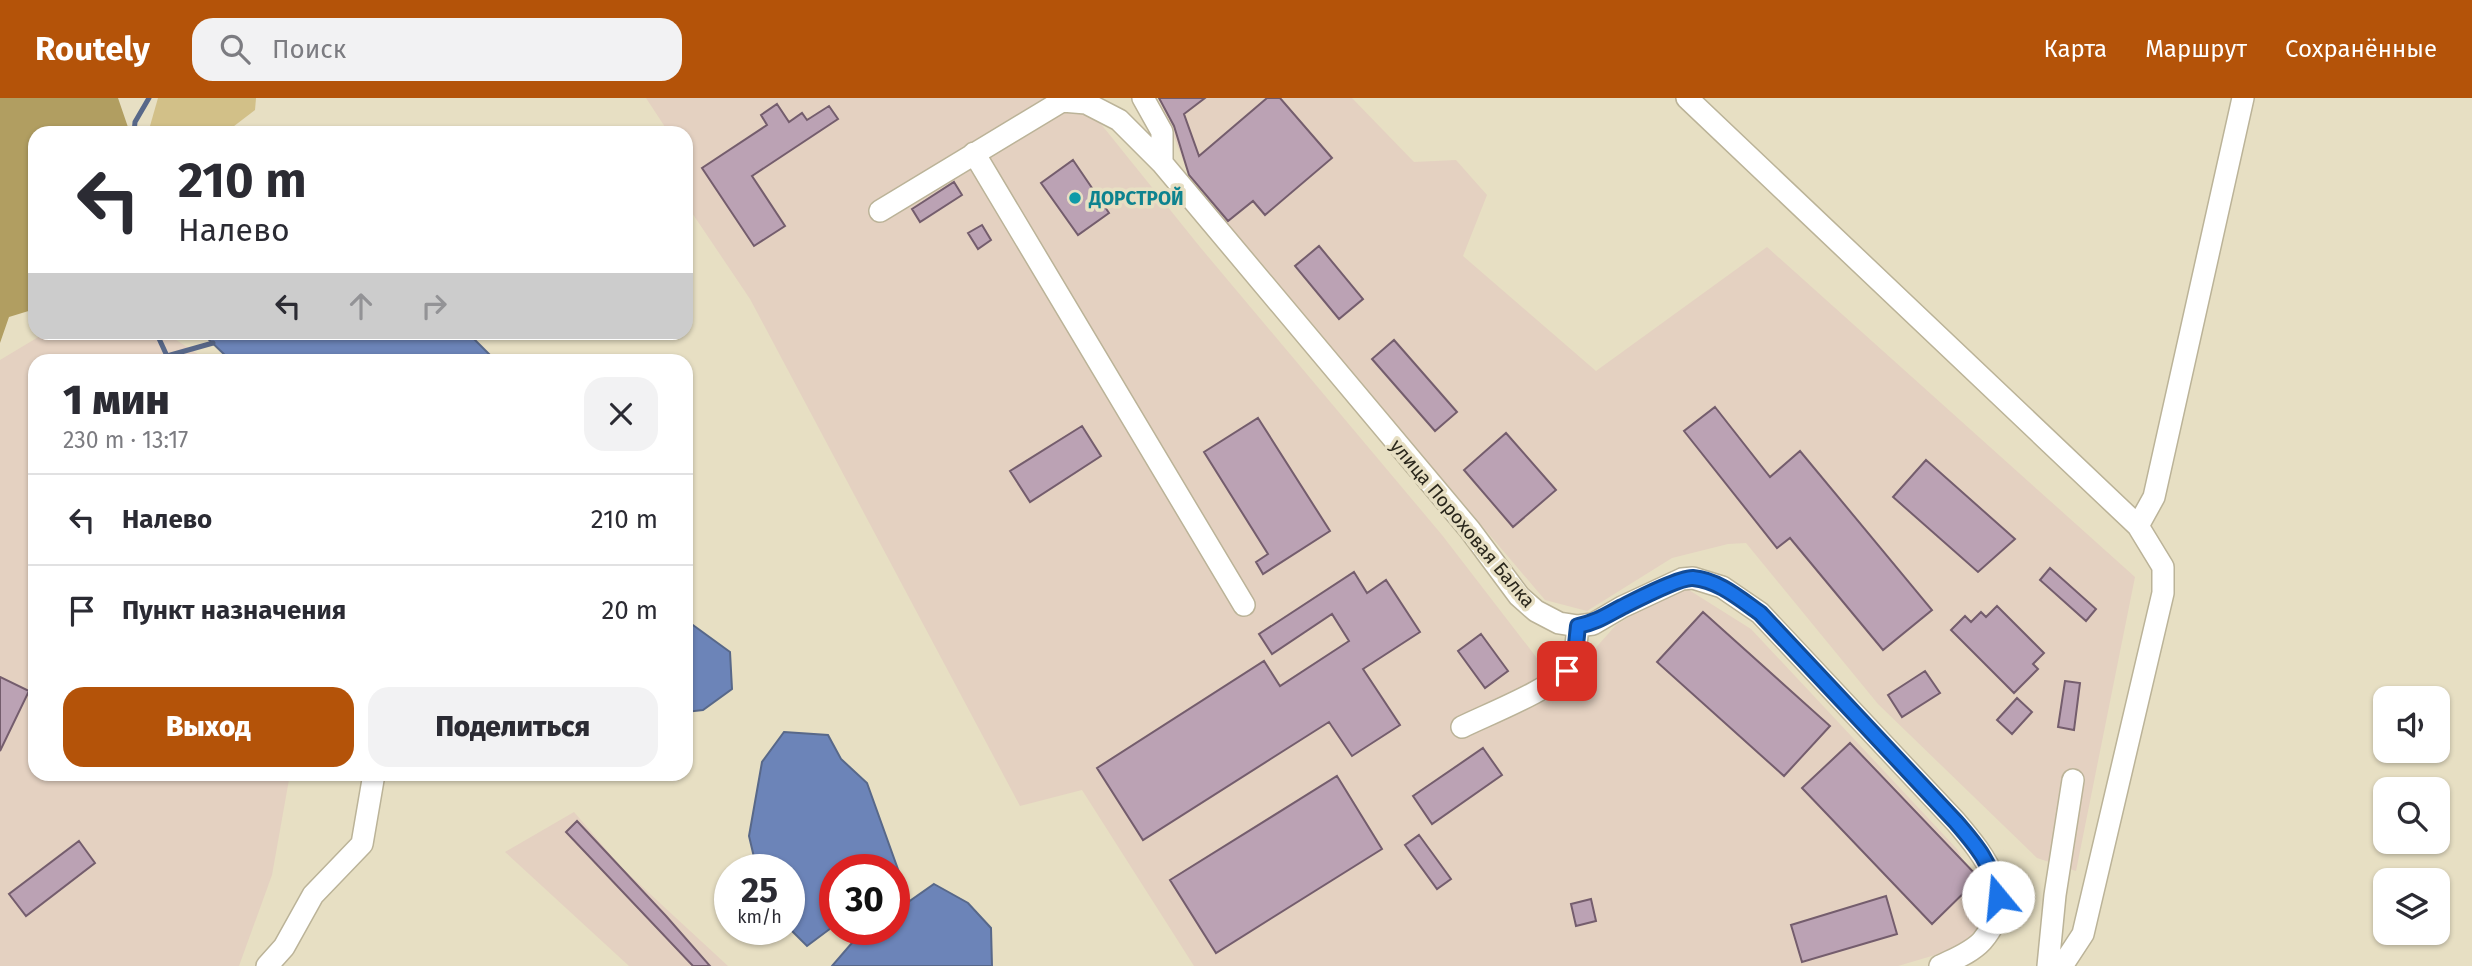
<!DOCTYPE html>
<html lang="ru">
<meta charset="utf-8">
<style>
body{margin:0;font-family:"Fira Sans",sans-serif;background:#f2f2f3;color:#2b2b33;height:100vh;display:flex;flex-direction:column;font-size:26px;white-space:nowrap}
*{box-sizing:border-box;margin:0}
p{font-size:23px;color:#7c7c81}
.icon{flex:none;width:38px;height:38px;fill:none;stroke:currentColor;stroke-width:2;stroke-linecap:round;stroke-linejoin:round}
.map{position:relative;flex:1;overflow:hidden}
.drawer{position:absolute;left:28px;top:256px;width:665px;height:427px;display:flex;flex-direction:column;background:#fff;border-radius:21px;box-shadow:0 2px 5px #0004}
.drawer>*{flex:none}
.top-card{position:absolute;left:28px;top:28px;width:665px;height:214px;border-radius:21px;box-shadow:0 2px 5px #0004;background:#fff;color:#2b2b33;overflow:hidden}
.tools{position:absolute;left:2373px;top:588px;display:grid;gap:14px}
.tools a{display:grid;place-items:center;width:77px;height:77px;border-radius:14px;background:#fff;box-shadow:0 2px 5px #0004;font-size:35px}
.speed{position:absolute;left:714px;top:756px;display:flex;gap:14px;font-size:35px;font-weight:700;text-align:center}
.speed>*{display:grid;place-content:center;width:91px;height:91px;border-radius:50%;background:#fff;box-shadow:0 2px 5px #0004;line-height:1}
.speed small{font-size:18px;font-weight:400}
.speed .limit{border:10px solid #d22;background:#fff;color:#111}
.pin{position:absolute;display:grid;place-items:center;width:60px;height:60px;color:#fff;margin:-30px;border-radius:14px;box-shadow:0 4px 10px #0006}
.me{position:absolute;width:77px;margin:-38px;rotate:343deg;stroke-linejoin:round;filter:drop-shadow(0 0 5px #0008)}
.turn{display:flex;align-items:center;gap:24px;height:147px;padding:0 35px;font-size:32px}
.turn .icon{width:91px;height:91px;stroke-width:2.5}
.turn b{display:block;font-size:49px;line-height:60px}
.lanes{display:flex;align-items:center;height:66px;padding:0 35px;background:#0003;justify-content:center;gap:35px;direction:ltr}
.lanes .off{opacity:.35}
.round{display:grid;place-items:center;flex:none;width:74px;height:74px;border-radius:21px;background:#f2f2f3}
.head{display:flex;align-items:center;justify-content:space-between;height:119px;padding:0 35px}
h1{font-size:42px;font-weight:800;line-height:52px}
.cta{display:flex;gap:14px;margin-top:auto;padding:14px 35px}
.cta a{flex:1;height:80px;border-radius:21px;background:#b45309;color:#fff;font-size:28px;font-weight:800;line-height:80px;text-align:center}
.cta a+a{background:#f2f2f3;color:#2b2b33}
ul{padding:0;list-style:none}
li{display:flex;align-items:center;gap:21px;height:91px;padding:0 35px;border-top:2px solid #e1e1e2}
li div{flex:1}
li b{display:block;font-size:26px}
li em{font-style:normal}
header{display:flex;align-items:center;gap:42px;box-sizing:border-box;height:98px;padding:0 35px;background:#b45309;color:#fff}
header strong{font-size:33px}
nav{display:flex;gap:38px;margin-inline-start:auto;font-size:24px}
.search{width:490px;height:63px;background:#f2f2f3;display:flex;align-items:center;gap:18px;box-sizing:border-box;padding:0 24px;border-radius:21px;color:#7c7c81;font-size:26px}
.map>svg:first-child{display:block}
.industrial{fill:#e4d1c1}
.green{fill:#d2c088}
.forest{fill:#b19e61}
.water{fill:#6c84b8;stroke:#586889;stroke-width:2}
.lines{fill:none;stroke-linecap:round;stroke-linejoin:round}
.stream{stroke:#586889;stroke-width:5}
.building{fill:#bba2b4;stroke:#745d6d;stroke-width:2}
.minor-casing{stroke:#bbb398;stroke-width:24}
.minor{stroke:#fff;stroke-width:21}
.route-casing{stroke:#114b97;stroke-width:18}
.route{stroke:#1a73e8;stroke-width:12}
.culture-dot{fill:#0f9aa8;stroke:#e7dfc3;stroke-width:2.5}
.labels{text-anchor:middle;stroke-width:7;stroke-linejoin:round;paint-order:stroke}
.culture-label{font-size:19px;font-weight:bold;fill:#0d838f;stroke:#e7dfc3;text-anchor:start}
.street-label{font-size:19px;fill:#2a271c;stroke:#e7dfc3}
</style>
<header>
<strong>Routely</strong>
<div class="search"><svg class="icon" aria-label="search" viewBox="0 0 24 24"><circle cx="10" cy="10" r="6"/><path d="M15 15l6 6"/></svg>Поиск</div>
<nav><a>Карта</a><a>Маршрут</a><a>Сохранённые</a></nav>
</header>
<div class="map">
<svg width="2472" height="868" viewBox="0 0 2472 868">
<rect width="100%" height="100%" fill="#e7dfc3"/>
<path class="industrial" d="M646,0h434l120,149 242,288 118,153 56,-63 65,-40 70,44 206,220 32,57 -6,25 -38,21 -47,14h-704l-112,-176 -62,16 -270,-507 -64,-95v-37l3,-3 -3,-4v-27h-17z
M1159,0h193l62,64 42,-2 31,35 -24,61 133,115 171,-124 368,330 -59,294 -39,-13 -159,-154 -132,-161 -18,1 -56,14 -85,53 -42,-11 -320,-376 -34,-43z
M164,234l43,28h-172v414h255l-18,101 -33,91h-239v-606l45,-27z
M574,714l48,56 106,98h-99l-124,-114z"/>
<path class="green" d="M158,0h98l-1,12 -30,23h-77z"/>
<path class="forest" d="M0,0h118l12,35h-95v176l-26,8 -9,26z"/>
<path class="water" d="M202,235h266l27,27h-265z
M686,522l44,32 2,37 -29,21 -17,2z
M784,634l44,3 13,24 26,24 33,92 -6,5v-10h-59v55l-28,21 -18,-18v-58h-32l-8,-34 13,-74z
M934,786l34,19 23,25 1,38h-160l19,-22 20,-15h23v-17z"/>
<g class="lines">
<path class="stream" d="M134,35l1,-11 14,-24
M156,234l11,24 46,-13"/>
</g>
<path class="building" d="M1159,0h46l-21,16 15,42 68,-58h13l52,60 -67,57 -12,-14 -25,20 -39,-46 -15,-49z
M777,6l12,18 13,-9 5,7 22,-14 9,13 -86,57 33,50 -31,20 -52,-78 65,-43 -6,-10z
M1073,62l36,53 -31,22 -37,-52z
M954,84l8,13 -42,27 -8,-13z
M982,127l9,15 -13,9 -10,-16z
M1319,148l44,53 -24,20 -44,-53z
M1394,242l63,72 -22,19 -63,-72z
M1715,309l55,70 30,-26 132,159 -49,40 -93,-112 -13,10 -93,-117z
M1258,320l72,113 -67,43 -7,-12 12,-8 -64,-102z
M1082,328l19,30 -71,46 -20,-31z
M1506,335l50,57 -43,37 -49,-57z
M1926,362l89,79 -37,33 -85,-75z
M2050,470l46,41 -10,12 -46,-41z
M1354,474l13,21 19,-13 34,52 -57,37 37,56 -48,31 -23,-34 -186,118 -46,-72 167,-107 16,25 69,-45 -17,-27 -60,40 -13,-20z
M1997,508l47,47 -11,11 5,5 -24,24 -63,-63 14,-14 6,6 10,-10 5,5z
M1703,514l127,114 -46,50 -127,-114z
M1481,536l27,37 -23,17 -27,-37z
M1925,573l15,22 -38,24 -14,-22z
M0,579l29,14 -29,60z
M2065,583l15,2 -6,47 -16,-3z
M2017,600l15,14 -20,22 -15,-14z
M1850,645l129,135 -47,46 -130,-136z
M1483,650l19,27 -70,49 -19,-28z
M1337,678l45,73 -166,104 -46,-73z
M577,723l89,95 44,50h-17l-127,-134z
M1419,737l32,44 -14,10 -32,-44z
M79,743l16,22 -69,53 -17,-22z
M1886,798l11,38 -95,28 -11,-37z
M1591,801l5,22 -20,5 -5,-22z"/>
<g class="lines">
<g class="minor-casing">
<path id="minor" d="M1143,0l19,34v31l308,367 49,66 17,15 23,12 19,3 15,-2 29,-17 60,-28 11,-1 29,9 38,26 196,209c29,34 63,76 26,119 -11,12 -28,18 -42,25
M1687,0l451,428 25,41v26l-80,341 -21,32
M974,55l270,452
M880,113l182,-110 24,2 33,17 43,43
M2138,428l16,-29 89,-399
M1462,629c24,-12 93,-39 106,-59 9,-13 8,-27 10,-42
M267,868l17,-19 29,-52 49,-51 12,-70
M2048,868l7,-71 18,-115"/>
</g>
<use href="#minor" class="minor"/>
</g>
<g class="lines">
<g class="route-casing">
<path id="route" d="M1567,573l8,-17 3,-28c17,-3 29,-11 44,-19 14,-7 58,-30 71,-29 25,2 47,21 67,35l196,209c20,23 37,43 42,75"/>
</g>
<use href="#route" class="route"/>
</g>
<circle class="culture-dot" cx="1075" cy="100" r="7"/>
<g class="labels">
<g class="culture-label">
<text x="1089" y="107">ДОРСТРОЙ</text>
</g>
<g class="street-label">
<text transform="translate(1463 425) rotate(50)" y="7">улица Пороховая Балка</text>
</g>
</g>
</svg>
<div class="tools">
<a><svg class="icon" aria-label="sound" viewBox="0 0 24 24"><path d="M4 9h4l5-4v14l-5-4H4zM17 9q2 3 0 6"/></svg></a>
<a><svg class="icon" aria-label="search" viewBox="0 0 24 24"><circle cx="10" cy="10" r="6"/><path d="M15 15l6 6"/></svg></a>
<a><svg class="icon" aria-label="layers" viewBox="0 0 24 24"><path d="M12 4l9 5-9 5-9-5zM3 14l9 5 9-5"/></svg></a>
</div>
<div class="speed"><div>25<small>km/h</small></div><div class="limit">30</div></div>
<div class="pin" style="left:1567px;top:573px;background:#d93025"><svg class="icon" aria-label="arrive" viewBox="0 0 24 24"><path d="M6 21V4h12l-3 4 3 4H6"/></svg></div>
<svg class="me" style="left:1998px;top:799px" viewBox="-20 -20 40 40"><circle r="19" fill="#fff"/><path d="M0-13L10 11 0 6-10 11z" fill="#1a73e8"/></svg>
<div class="top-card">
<div class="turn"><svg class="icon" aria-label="left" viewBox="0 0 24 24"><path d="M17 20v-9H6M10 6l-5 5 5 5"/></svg><div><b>210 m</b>Налево</div></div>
<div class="lanes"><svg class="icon" aria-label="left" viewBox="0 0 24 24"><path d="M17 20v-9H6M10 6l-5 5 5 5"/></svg><svg class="icon off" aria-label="ahead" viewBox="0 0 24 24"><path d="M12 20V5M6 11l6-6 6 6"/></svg><svg class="icon off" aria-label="right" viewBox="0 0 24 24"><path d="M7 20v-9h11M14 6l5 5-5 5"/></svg></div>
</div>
<section class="drawer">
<div class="head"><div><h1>1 мин</h1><p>230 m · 13:17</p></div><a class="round"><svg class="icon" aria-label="close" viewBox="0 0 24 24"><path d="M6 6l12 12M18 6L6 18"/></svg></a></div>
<ul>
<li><svg class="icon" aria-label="left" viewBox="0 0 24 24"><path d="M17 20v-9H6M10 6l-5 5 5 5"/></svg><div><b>Налево</b></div><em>210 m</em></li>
<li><svg class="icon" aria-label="arrive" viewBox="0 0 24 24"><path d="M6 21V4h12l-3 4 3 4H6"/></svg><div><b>Пункт назначения</b></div><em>20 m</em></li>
</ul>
<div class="cta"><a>Выход</a><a>Поделиться</a></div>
</section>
</div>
